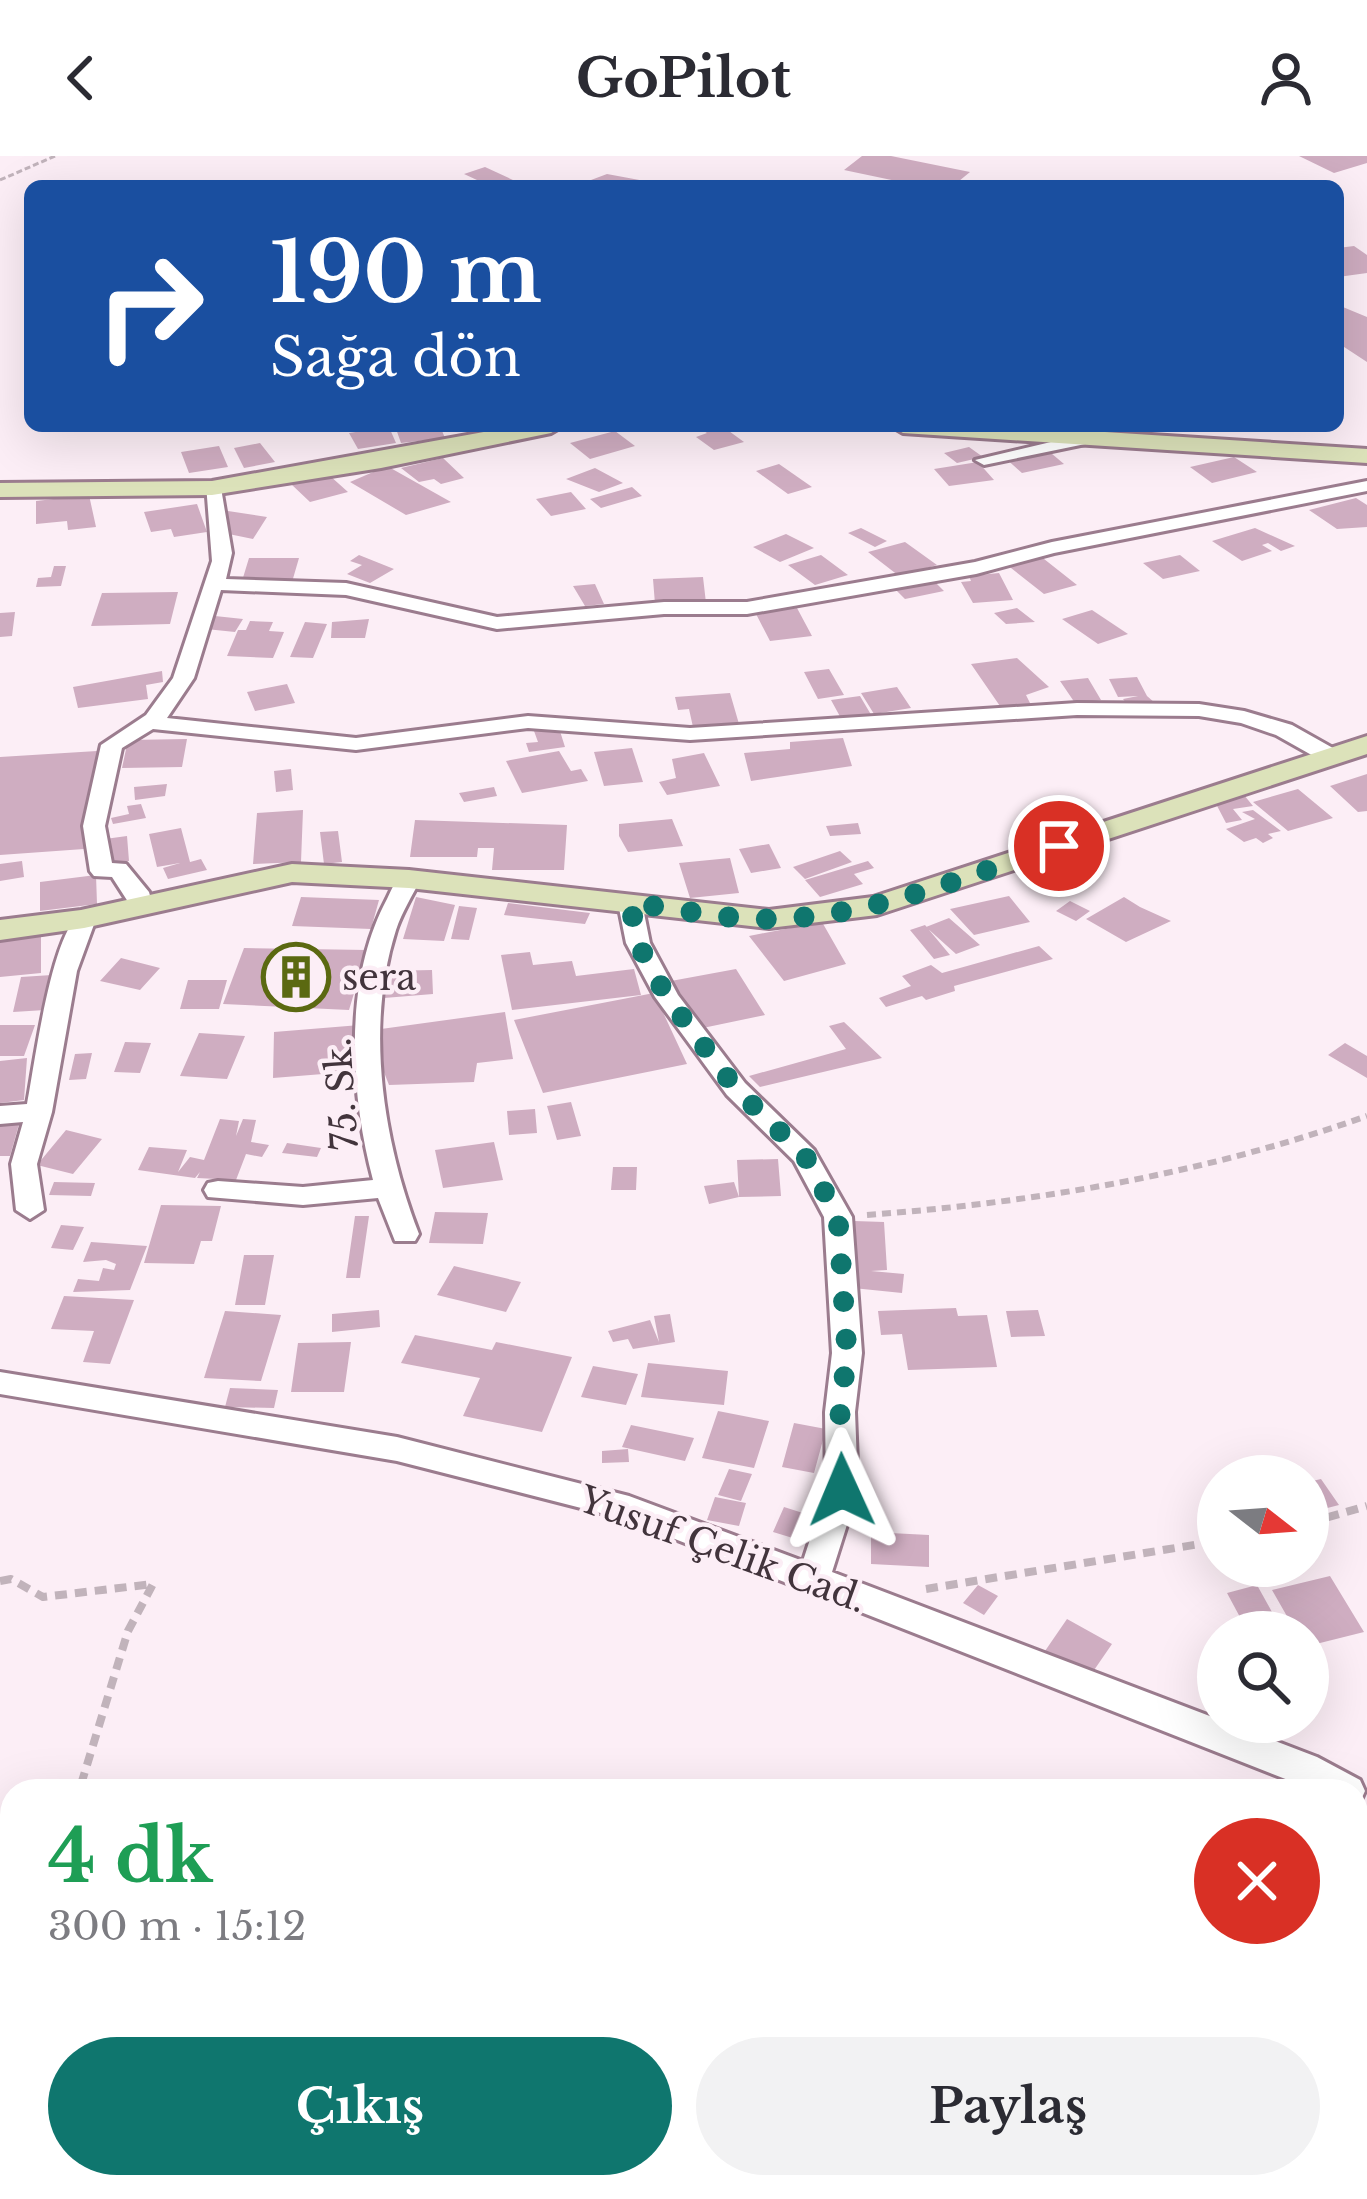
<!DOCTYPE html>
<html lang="tr">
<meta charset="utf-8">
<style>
body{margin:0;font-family:"Libre Baskerville",serif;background:#f2f2f3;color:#2b2b33;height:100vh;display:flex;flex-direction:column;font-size:45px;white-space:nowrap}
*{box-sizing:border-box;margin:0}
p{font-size:39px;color:#7c7c81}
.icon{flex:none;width:66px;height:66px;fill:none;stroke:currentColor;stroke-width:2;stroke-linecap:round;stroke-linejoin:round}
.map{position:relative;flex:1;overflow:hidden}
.sheet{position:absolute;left:0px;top:1623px;width:1368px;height:420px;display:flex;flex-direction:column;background:#fff;border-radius:36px 36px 0 0;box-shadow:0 12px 48px #0002}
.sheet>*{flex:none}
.guide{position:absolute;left:24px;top:24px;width:1320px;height:252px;border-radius:18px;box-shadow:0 12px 48px #0002;background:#1a4fa0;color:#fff;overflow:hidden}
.needle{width:78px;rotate:107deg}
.tools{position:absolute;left:1197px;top:1299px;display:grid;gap:24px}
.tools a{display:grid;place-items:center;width:132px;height:132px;border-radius:50%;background:#fff;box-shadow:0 12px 48px #0002;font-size:60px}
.pin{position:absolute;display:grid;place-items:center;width:102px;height:102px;color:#fff;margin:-51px;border:6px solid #fff;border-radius:50%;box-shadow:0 3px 12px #0007}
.me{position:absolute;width:132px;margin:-66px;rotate:359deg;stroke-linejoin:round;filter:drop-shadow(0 0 9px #0008)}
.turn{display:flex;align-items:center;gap:42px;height:252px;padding:0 48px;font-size:54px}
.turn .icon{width:156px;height:156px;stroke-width:2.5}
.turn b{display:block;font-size:84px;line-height:102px}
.round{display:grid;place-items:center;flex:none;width:126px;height:126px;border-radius:63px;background:#f2f2f3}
.summary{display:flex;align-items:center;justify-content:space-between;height:204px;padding:0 48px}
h1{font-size:72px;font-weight:800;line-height:90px;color:#1e9e55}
.button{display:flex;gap:24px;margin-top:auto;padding:24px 48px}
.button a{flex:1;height:138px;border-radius:72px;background:#0f766e;color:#fff;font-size:48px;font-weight:800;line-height:138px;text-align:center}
.button a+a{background:#f2f2f3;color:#2b2b33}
header{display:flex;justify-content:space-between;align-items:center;height:156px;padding:0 48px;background:#fff;font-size:54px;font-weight:800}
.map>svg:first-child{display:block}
.building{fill:#cfadc1}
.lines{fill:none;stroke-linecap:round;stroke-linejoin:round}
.street-casing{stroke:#9b7c8e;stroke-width:6}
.secondary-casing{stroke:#9b7c8e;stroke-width:6}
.path-far2{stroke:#c1b3bb;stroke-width:3;stroke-dasharray:6 3;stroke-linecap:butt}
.path-far1{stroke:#c1b3bb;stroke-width:6;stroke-dasharray:9 6;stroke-linecap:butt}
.path{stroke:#c1b3bb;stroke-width:8;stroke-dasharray:12 8;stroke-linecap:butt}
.street{fill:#fff;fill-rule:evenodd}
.secondary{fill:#dce2ba;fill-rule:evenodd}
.route{stroke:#0f766e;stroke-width:21;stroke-dasharray:0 37.8}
.labels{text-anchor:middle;stroke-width:9;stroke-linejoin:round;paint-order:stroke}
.poi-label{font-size:36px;fill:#42343c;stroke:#fceef6;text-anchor:start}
.street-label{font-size:36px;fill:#42343c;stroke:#fceef6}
</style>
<header><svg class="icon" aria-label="back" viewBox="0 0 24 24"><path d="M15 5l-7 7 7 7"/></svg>GoPilot<svg class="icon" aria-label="person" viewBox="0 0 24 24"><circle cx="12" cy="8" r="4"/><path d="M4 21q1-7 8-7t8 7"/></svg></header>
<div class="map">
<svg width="1367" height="2043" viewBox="0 0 1367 2043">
<rect width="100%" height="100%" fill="#fceef6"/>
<path class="building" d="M862,0h29l79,16 -17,14h-33l-76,-16z
M1299,0h68v7l-33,10z
M485,11l41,19h-36l-26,-12z
M607,18l54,10 -1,2h-85z
M1354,90l13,9v18l-29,4v-29z
M1338,149l29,12v45l-29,-19z
M395,270h45l5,12 -44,5z
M696,270h26l22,16 -30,8 -18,-13 11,-4z
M389,271l7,16 -38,6 -9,-16z
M615,275l20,15 -45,13 -20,-16z
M260,287l15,19 -31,6 -10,-20z
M219,290l9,21 -39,6 -8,-21z
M969,291l14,10 -26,6 -13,-10z
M1045,292l19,16 -42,9 -19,-17z
M1234,301l23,15 -45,11 -22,-16z
M443,302l21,20 -23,6 -7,-5 -15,3 -18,-14z
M978,306l16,18 -45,6 -15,-17z
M779,308l33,23 -24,7 -32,-23z
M387,310l64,36 -45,13 -56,-33z
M595,312l28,15 -24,9 -33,-13z
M329,319l19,17 -38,10 -19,-18z
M632,331l10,9 -41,12 -11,-9z
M571,336l15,17 -35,7 -15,-17z
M89,339l7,32 -28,3 -1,-9 -31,3v-23z
M1356,342l11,7v22l-30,2 -28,-19z
M197,348l10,28 -33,5 -3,-8 -20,3 -7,-20z
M228,355l39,6 -14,22 -34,-7z
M861,372l26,13 -12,6 -27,-14z
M1255,372l40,18 -14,5 -13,-8 -6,2 10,6 -30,10 -30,-20z
M786,378l28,14 -34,14 -27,-15z
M905,386l32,23 -38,11 -31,-24z
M359,399l35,14 -24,14 -23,-9 15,-9 -12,-4z
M821,399l27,20 -33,10 -27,-20z
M1039,399l38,30 -33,9 -38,-30z
M1180,399l20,16 -37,8 -20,-16z
M249,402h50l-7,24 -50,-1z
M54,410h12l-5,20 -25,1 2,-9 13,-1z
M999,417l14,27 -40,3 -12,-21 10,-1 -2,-5z
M703,421l3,26 -51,1 -2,-25z
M934,425l10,10 -39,8 -10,-10z
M595,428l9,20 -19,2 -12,-20z
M178,436l-8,32 -79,2 11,-33z
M797,452l15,28 -42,5 -15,-29z
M1017,452l18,14 -29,2 -12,-11z
M1092,454l36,24 -30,10 -36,-25z
M15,456l-3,24 -12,1v-24z
M215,460l28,3 -8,13 -29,-3z
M369,463l-4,19h-34l1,-16z
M250,465l23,1 -4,9 15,1 -11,26 -46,-2 11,-26h8z
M305,466l22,2 -14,34 -23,-1z
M1017,502l32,29 -23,8 6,12 -30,2 -31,-45z
M829,513l15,26 -26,4 -14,-27z
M162,515l1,11 -17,3 2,14 -70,9 -5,-21z
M1137,521l10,19 8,7 -26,4 -6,-8 15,-3 -20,1 -9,-18z
M1088,522l13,22 -26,3 -15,-22z
M287,528l8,19 -40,8 -8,-19z
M897,531l14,21 -37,6 -13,-21z
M730,537l9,31 -46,3 -4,-18 -11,1 -3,-13z
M860,540l13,22 -30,4 -12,-22z
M559,572l6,19 -36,5 -3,-9 12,-1 -4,-11z
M843,582l9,28 -101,15 -7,-28 46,-4v-7z
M187,583l-5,28 -60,1 6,-28z
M632,592l11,34 -39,4 -10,-34z
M97,595l-13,98 -84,6v-98z
M559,595l12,20 10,-2 7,12 -66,12 -16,-32z
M704,597l16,33 -53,9 -8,-13 17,-4 -4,-19z
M291,613l2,21 -17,2 -2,-21z
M1367,618v37l-9,1 -28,-26z
M167,628l-2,12 -30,4 -1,-13z
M494,631l3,9 -33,6 -5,-9z
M1298,633l35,29 -45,13 -35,-29z
M1244,639l9,11 -20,3 9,11 -16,3 -12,-23z
M141,648l5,14 -33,6 -2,-6 18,-4 -2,-8z
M303,654l-2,52 -48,2 4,-51z
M1253,654l28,21 -13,3 5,4 -10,5 -7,-5 -12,4 -18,-13 29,-10 -13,-7z
M672,663l11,27 -55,6 -9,-16v-12z
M415,664l152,5 -3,45h-72l2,-22h-16l-1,9h-67z
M858,667l3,11 -31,2 -4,-10z
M181,672l9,34 11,-3 6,11 -39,9 -5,-11 17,-5 -23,4 -8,-33z
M338,675l4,31 -18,2 -4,-32z
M127,680l2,25 -22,3 -2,-25z
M769,688l12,24 -30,5 -12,-24z
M840,695l12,11 -47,17 -12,-12z
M730,702l9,35 -49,5 -11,-35z
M22,705l2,16 -24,4v-17z
M868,705l6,7 -20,6 9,10 -43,13 -15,-17z
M96,719l1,29 -57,7v-29z
M1009,740l21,26 -56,13 -24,-26z
M301,741l78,3 -8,29 -79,-3z
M416,741l39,8 -11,36 -41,-2z
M1124,741l16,10 31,14 -45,21 -40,-23z
M1070,745l20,10 -14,10 -20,-10z
M508,747l82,10 -5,11 -81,-9z
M459,750l18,2 -8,32 -18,-1z
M949,762l31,27 -24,9 -30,-27z
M822,766l24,42 -62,17 -35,-45z
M925,769l25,30 -16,4 -24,-29z
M41,778v39l-41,4v-38z
M1039,790l14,13 -99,27 1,5 -29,9 -4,-4 -36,11 -7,-9 32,-12 -9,-10 29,-11 11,8z
M244,792l123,2 -18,60 -126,-6z
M530,796l3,13 39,-4 4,15 58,-7 7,26 -129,15 -11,-55z
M121,802l39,10 -20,22 -40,-9z
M736,813l29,46 -67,14 -27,-48z
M432,814l1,24 -49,4 2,-27z
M52,819l-7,35 -32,2 8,-35z
M188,824h39l-8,29h-39z
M654,837l33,71 -144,29 -29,-73z
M505,856l8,47 -36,4 -3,19 -85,3 -9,-23 1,-33z
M844,866l38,36 -122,29 -11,-11 97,-27 -17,-23z
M0,869h35l-11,31h-24z
M360,869l1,27 -14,1 1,19 -75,6 1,-46z
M199,877l46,3 -18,43 -47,-3z
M125,886l26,1 -11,30 -26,-1z
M1345,887l22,13v22l-39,-23z
M92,897l-6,26 -17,1 6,-26z
M27,902l-3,42 -24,3v-42z
M571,946l10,34 -24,4 -10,-34z
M535,953l2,24 -28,2 -2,-24z
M220,963l19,2 -3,15 7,-17 13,1 -5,22 18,3 -7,12 -16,-3 -10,26 -39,-2 3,-6 -5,6 -57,-8 11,-23 38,3 -9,22 12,-15 14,3z
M19,968l-9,32h-10v-31z
M66,974l36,9 -29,35 -36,-9z
M494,986l9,38 -60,8 -8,-38z
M287,987l34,5 -4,9 -35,-4z
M778,1003l3,37 -42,1 -30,7 -5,-18 30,-4 5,15 -2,-37z
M613,1011h24l-1,23h-25z
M54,1026l41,1 -4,13 -42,-1z
M161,1049l60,1 -9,35h-11l-7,23 -50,-1z
M435,1056l53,1 -5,31 -54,-1z
M355,1060h14l-9,62h-14z
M854,1065l30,1 3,48 -16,1 33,3 -2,19 -49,-5z
M61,1069l23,2 -11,23 -22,-2z
M91,1086l56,4 -17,44 -57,2 5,-13 21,2 4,-13 11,2 2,-6 -10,-4 -23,2z
M244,1099h30l-9,50h-30z
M454,1110l67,16 -15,30 -69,-17z
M64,1140l70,4 -24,64 -27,-2 11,-31 -43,-2z
M956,1152l2,8 29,-1 10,52 -89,3 -6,-36 -21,1 -3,-24z
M379,1154l1,17 -48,5v-18z
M1038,1154l7,26 -34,1 -5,-26z
M225,1155l56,4 -20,66 -57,-3z
M670,1158l5,28 -42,7 -5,-10 -15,3 -5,-11 42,-11 9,22 -5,-26z
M415,1179l77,15 4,-8 76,15 -30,75 -79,-16 17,-38 -79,-15z
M351,1186l-7,50h-53l7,-49z
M648,1207l80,8 -4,34 -83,-8z
M593,1210l45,8 -12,31 -45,-8z
M230,1232l48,2 -4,18 -49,-1z
M718,1255l51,10 -15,47 -52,-10z
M794,1267l32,6 -12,44 -32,-6z
M631,1269l63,13 -9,23 -63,-14z
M628,1293l1,13 -27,1v-12z
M729,1313l23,5 -11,27 -23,-6z
M1321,1323l18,26 -31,8v-31z
M715,1341l31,6 -7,23 -32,-6z
M784,1351l22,7 -10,25 -23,-7z
M871,1376l58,3v32l-58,-3z
M1330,1420l34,56 -56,14v-14h-12l-24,-42z
M978,1429l20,11 -14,19 -21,-12z
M1257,1429l26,47h-35l-21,-39z
M1067,1463l45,25 -22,32 -45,-25z"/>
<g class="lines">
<g class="street-casing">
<path id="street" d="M1089,277l9,5 -3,4 -111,23 -9,-5z
M1367,325v10l-313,62 -78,21 -229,40h-83l-167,15 -151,-34 -125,-5 -27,88 -27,40 189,20 172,-22 162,12 387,-25 122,1 45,7 48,14 48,27v10h-16l-48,-27 -35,-12 -42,-7 -122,-1 -387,25 -162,-12 -172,22 -203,-21 -31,19 -17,78 7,37 14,1 23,28 3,11 -12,7 -8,-2 -20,-31 -18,-1 -4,-5 -7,-45 18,-81 45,-30 27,-37 39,-117 -6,-77 15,4 11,65 -6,26 120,4 151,34 167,-15h83l228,-40 77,-20z
M409,716l12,7c-9,17 -19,33 -25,51 -31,97 -13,211 23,304l-4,7h-20l-17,-43 -75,7 -95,-8 -4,-7 4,-7 10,-2 85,6 70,-7c-23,-87 -30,-199 14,-281 6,-12 9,-23 22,-27z
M630,740l12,7 8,40 28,52 67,88 69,67 38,67 10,136 -7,59 3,78 -26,82 485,185 43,23 5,11 -5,11 -4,1v-12h-40l-692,-272 -227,-58 -397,-67v-22l397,65 232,59 174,65 23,-71 -1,-78 7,-59 -8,-136 -30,-56 -67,-66 -72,-98 -29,-54 -8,-40z
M84,756l12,7 -19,52 -25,141 -15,52 7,46 -14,9 -14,-9 -5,-46 12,-42 -23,2v-18l27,-2c7,-35 25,-181 57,-192z"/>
</g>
<g class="secondary-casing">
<path id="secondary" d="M517,270h46l-12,7 -170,35 -169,27 -212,2v-14l212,-2z
M891,270h120l356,23v14l-464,-30z
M1367,580v18l-490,161 -108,13 -360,-40 -117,-6 -208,46 -84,12v-20l81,-10 211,-46 117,6 360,40 104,-13z"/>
</g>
<path class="path-far2" d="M0,24l55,-24"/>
<path class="path-far1" d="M867,1059c172,-13 337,-41 500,-99"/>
<path class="path" d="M1308,1367l59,-17
M0,1425l11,-2 32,18 110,-13 -25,47 -49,160
M926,1433l292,-48
M0,1889l12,-74"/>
<use href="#street" class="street"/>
<use href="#secondary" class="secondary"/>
</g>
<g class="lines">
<path class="route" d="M842,1334l-2,-78 7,-59 -9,-136 -33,-61 -69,-67 -69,-92 -29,-53 -8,-41c45,5 94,17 140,16 99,-1 196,-43 289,-73"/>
</g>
<defs>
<g id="building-ring" transform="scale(3.45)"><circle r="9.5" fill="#fceef6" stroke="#5b6911" stroke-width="1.5"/><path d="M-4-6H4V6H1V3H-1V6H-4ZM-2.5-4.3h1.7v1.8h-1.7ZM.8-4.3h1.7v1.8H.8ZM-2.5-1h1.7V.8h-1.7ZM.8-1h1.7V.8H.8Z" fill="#5b6911"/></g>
</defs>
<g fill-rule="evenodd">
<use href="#building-ring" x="296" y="821"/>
</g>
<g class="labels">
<g class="poi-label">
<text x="342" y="834">sera</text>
</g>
<g class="street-label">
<text transform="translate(341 938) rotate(-94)" y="13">75. Sk.</text>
<text transform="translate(723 1393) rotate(20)" y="13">Yusuf Çelik Cad.</text>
</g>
</g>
</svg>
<div class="tools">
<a><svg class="needle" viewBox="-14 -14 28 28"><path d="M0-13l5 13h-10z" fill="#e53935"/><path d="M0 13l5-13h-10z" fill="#7c7c81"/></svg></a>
<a><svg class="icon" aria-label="search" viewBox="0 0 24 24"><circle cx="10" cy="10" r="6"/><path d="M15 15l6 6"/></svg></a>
</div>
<div class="pin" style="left:1059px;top:690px;background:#d93025"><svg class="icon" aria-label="arrive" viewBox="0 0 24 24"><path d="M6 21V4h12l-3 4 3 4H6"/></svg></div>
<svg class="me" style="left:842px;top:1334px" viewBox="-20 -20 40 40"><path d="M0-17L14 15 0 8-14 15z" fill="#0f766e" stroke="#fff" stroke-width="4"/></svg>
<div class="guide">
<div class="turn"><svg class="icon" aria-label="right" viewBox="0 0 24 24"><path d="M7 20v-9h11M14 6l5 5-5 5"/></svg><div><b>190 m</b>Sağa dön</div></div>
</div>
<section class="sheet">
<div class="summary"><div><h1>4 dk</h1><p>300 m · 15:12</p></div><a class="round" style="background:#d93025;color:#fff"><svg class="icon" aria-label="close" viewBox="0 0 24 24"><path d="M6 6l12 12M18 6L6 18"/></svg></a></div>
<div class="button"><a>Çıkış</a><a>Paylaş</a></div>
</section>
</div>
